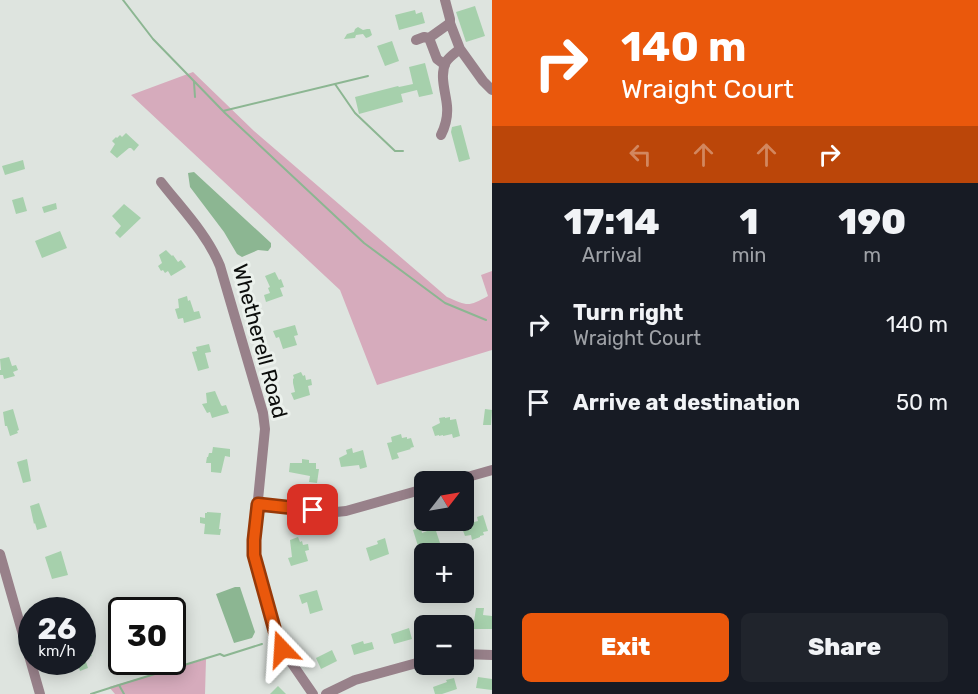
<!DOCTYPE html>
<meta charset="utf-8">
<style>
body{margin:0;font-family:Rubik,sans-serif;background:#20242c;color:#f1f3f6;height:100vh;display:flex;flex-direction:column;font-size:22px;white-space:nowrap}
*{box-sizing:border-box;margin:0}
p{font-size:20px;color:#9ea1a6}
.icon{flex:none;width:33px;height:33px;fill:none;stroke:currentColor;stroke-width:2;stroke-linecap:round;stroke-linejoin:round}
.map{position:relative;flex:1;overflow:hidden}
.panel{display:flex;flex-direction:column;background:#171b24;width:486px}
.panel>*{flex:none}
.banner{background:#ea580c;color:#fff;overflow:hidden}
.needle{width:39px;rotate:59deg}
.buttons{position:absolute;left:414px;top:471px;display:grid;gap:12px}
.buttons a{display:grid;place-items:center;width:60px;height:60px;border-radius:9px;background:#171b24;box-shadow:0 3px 15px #0003;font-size:30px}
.speed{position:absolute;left:18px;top:597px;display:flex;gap:12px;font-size:30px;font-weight:700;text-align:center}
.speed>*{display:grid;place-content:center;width:78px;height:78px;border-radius:50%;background:#171b24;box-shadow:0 3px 15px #0003;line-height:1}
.speed small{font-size:15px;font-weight:400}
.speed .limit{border:3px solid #111;border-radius:9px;background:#fff;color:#111}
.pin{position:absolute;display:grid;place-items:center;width:51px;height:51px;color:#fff;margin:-26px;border-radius:12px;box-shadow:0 3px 9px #0006}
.me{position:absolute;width:66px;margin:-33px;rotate:340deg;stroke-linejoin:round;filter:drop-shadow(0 0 4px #0008)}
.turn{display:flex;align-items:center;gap:21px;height:126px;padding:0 30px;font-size:27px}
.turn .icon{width:78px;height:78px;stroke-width:2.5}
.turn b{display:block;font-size:42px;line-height:51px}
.lanes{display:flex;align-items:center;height:57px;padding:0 30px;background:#0003;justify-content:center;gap:30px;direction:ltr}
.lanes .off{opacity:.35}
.eta{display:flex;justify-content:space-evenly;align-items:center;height:102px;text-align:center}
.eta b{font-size:36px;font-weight:800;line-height:42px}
.action{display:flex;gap:12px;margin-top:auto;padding:12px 30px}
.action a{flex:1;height:69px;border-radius:9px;background:#ea580c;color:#fff;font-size:24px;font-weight:800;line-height:69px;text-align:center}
.action a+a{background:#20242c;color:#f1f3f6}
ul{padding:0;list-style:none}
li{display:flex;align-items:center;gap:18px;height:78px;padding:0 30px}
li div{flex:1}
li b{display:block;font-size:22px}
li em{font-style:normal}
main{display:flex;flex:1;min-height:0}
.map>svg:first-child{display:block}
.green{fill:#d6abbc}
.water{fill:#8cb692}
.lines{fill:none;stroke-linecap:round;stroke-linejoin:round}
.stream{stroke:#8cb692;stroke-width:2}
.building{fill:#a6d0ac}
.minor{stroke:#98818a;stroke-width:10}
.route-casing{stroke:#983908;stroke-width:15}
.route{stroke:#ea580c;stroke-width:10}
.labels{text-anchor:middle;stroke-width:6;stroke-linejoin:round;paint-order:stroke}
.street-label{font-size:21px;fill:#0c0e0c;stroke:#ebf1ec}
</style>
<main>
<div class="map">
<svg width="492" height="694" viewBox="0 0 492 694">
<rect width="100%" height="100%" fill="#dee4df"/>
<path class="green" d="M193,72l61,59 193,166c21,9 21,10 41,-1l-7,-21 11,-4v79l-115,35 -37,-95 -209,-195z
M206,659l-1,35h-90l-6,-7z"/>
<path class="water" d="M194,172l77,71v4l-3,4 -10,-1 -16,7 -5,-3 -13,-22 -34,-45 -2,-14z
M235,587h5l15,45 -3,6 -18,5 -18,-49z"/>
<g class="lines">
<path class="stream" d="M123,0l30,39 72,74 139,130 81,60 41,17
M194,82l1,15
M335,84l20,29 40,38h8
M223,111l145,-35
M119,685l101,-31 4,2 38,-12
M91,694l28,-9 5,9"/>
</g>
<path class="building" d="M475,6l10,30 -19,6 -10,-30z
M415,10l1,4 6,-2 3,11 -26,7 -4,-15z
M358,27l5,3 4,-1h3l2,6 -3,2 -3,1 -3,-4 -7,1 -1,3 -11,1 3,-5 7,-2 1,-3z
M392,41l7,20 -14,5 -8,-20z
M425,63l8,31 -14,3 -2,-7 -16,4 2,8 -44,12 -4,-17 43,-11 1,1 14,-3 -4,-17z
M461,125l9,34 -11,3 -8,-30 1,-5z
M126,133l13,12 -5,6 -3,-3h-2l-12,10 -7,-6 5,-8 -3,-3 4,-4 1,1 3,-3 2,2z
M23,160l2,9 -20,6 -3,-9z
M23,197l4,14 -11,3 -4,-14z
M56,203l1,6 -13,4 -2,-6z
M124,204l17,14 -21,20 -5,-5 6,-7 -9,-10z
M60,231l7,17 -25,10 -7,-17z
M166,250l6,6 1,-1 5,7 3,-2 5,7 -15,9 -3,-5 -3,2 -2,-3 -2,1 -3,-5 4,-3 -3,-8z
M275,272l4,8 2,-1 3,8 -4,1 3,8 -17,6 -2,-7 6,-2 -2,-5 2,-1 -5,-11z
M187,296l1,5 2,-1 4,12 5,-1 2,7 -17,5 -1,-5 -5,1 -3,-10 4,-1 -1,-9z
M295,325l3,10 -4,1 3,9 -14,4 -4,-12 -3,1 -3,-7z
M209,344l2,8 -6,1 4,15 -11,3 -6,-19 5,-1 -1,-4z
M9,357l3,9 4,-1 2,5 -5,2 2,4 -11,3 -1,-4h-3v-5h1l-1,-11z
M301,372l2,4 2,-1 1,5 5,-1 1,6 -4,1 2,9 -16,5 -3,-7 4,-1 -2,-9v-4l1,-1 -1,-3z
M215,391l6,14 1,1 4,-1 3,8 -17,5 -2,-6 -3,1 -5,-9 5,-1 -1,-10z
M13,409l6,21 -2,1 1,2 -8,3 -3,-10h-2l-2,-14z
M485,409l7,1 -1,15h-8z
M445,417v1l5,-1v3l6,-1 4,17 -7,2 -1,-4 -9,2v-1l-4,1v-1l-4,1 -3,-9 8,-4 -1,-5z
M401,434l1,4 5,-1v2l4,-1 3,9 -4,1 1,1 -14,4 2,5 -7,2 -5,-17 5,-1 -1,-5z
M213,447l17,2v8l-5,-1 -4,17 -10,-1v-9h-5l1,-6h1l1,-4h3z
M352,448l1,5 10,-3 4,17 -7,2 -1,-4 -18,2 -2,-9 8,-4 -1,-4z
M27,459l4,22 -8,2 -6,-21z
M302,459l7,1v3h7v6h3l-2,14 -8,-1 1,-6 -21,-4 1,-9h12z
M39,503l8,24 -10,3 -2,-7 -1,1 -4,-18z
M207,512l14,1 -2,16h2l-1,6 -16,-1 1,-10 -5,-1v-6l5,1v-5h2z
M483,515l5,16 -5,1 1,3 -4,1v1l-8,3 -1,-5 -6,1 -3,-8 12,-5v-1l4,-1 -1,-4z
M421,528l1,5 13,-5 5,15 -8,3v-2l-7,2v-1l-3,1 -1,-1 -3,1 -5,-16z
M298,537l2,5 2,-1 1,4 5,-1 1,6 -4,1 3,10 -17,5 -3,-8 4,-1 -2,-17z
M385,538l4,16 -19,7 -4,-13 12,-4 -1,-3z
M61,551l7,24 -16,4 -7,-22z
M317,590l6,20 -13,4 -3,-12 -5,2 -3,-9z
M476,608h8l-1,7 9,1v13h-19z
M453,619l1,7h-23l-1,-4z
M409,628l3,11 -18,5 -3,-10z
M363,641l1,3 8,-2 2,7 -20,6 -3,-10z
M88,643l4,13 -10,3v-14z
M332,650l5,11 -16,8 -5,-11z
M77,662h9l2,6 -8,3z
M478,677l14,2v11l-16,-2z
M454,678l3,11 -15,5h-7l-2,-7 14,-5 -1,-2z
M278,686l8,8h-16z"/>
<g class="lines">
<path class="minor" d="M450,23l10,26 23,32 9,9
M429,38l8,21 8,6
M416,40l8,-3 5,1 21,-15v-4l-5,-19
M441,135c5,-10 7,-18 6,-29 -1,-13 -8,-31 -1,-44 3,-5 9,-9 14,-13
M161,182c21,27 46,52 59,84l43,147 2,16 -11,111v15l4,16 17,60 7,18 31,45
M450,482l42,-12
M258,504l78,8 10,-1 78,-22
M0,554l40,140
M464,654l28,1
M326,694l29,-14 69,-19"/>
</g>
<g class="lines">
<g class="route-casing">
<path id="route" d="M282,649l-7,-18 -21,-76v-15l4,-36 55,6"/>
</g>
<use href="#route" class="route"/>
</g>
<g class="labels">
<g class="street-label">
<text transform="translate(260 341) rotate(75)" y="7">Whetherell Road</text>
</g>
</g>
</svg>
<div class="buttons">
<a><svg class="needle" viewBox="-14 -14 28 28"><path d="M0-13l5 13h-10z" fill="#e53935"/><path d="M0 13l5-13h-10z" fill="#9ea1a6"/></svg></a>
<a>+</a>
<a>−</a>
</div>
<div class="speed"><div>26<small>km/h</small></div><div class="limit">30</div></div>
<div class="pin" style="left:313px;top:510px;background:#d93025"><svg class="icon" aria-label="arrive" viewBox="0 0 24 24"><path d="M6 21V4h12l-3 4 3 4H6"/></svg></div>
<svg class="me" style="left:282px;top:649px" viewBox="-20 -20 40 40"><path d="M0-17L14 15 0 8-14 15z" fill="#ea580c" stroke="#fff" stroke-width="4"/></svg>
</div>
<section class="panel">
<div class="banner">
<div class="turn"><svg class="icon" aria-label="right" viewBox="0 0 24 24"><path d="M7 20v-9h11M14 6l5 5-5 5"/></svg><div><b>140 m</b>Wraight Court</div></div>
<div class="lanes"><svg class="icon off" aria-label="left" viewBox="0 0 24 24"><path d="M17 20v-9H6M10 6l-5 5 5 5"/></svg><svg class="icon off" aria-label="ahead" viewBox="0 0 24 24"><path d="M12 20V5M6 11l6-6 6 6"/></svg><svg class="icon off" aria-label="ahead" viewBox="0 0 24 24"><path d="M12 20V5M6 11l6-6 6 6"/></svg><svg class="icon" aria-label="right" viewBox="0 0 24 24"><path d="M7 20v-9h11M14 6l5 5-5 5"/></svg></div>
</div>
<div class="eta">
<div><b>17:14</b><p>Arrival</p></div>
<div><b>1</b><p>min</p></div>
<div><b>190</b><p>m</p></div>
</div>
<ul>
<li><svg class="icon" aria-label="right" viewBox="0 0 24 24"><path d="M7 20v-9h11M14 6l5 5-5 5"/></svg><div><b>Turn right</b><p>Wraight Court</p></div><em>140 m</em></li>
<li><svg class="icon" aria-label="arrive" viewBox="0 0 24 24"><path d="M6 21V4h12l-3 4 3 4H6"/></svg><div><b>Arrive at destination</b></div><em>50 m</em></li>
</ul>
<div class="action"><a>Exit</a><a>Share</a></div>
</section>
</main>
